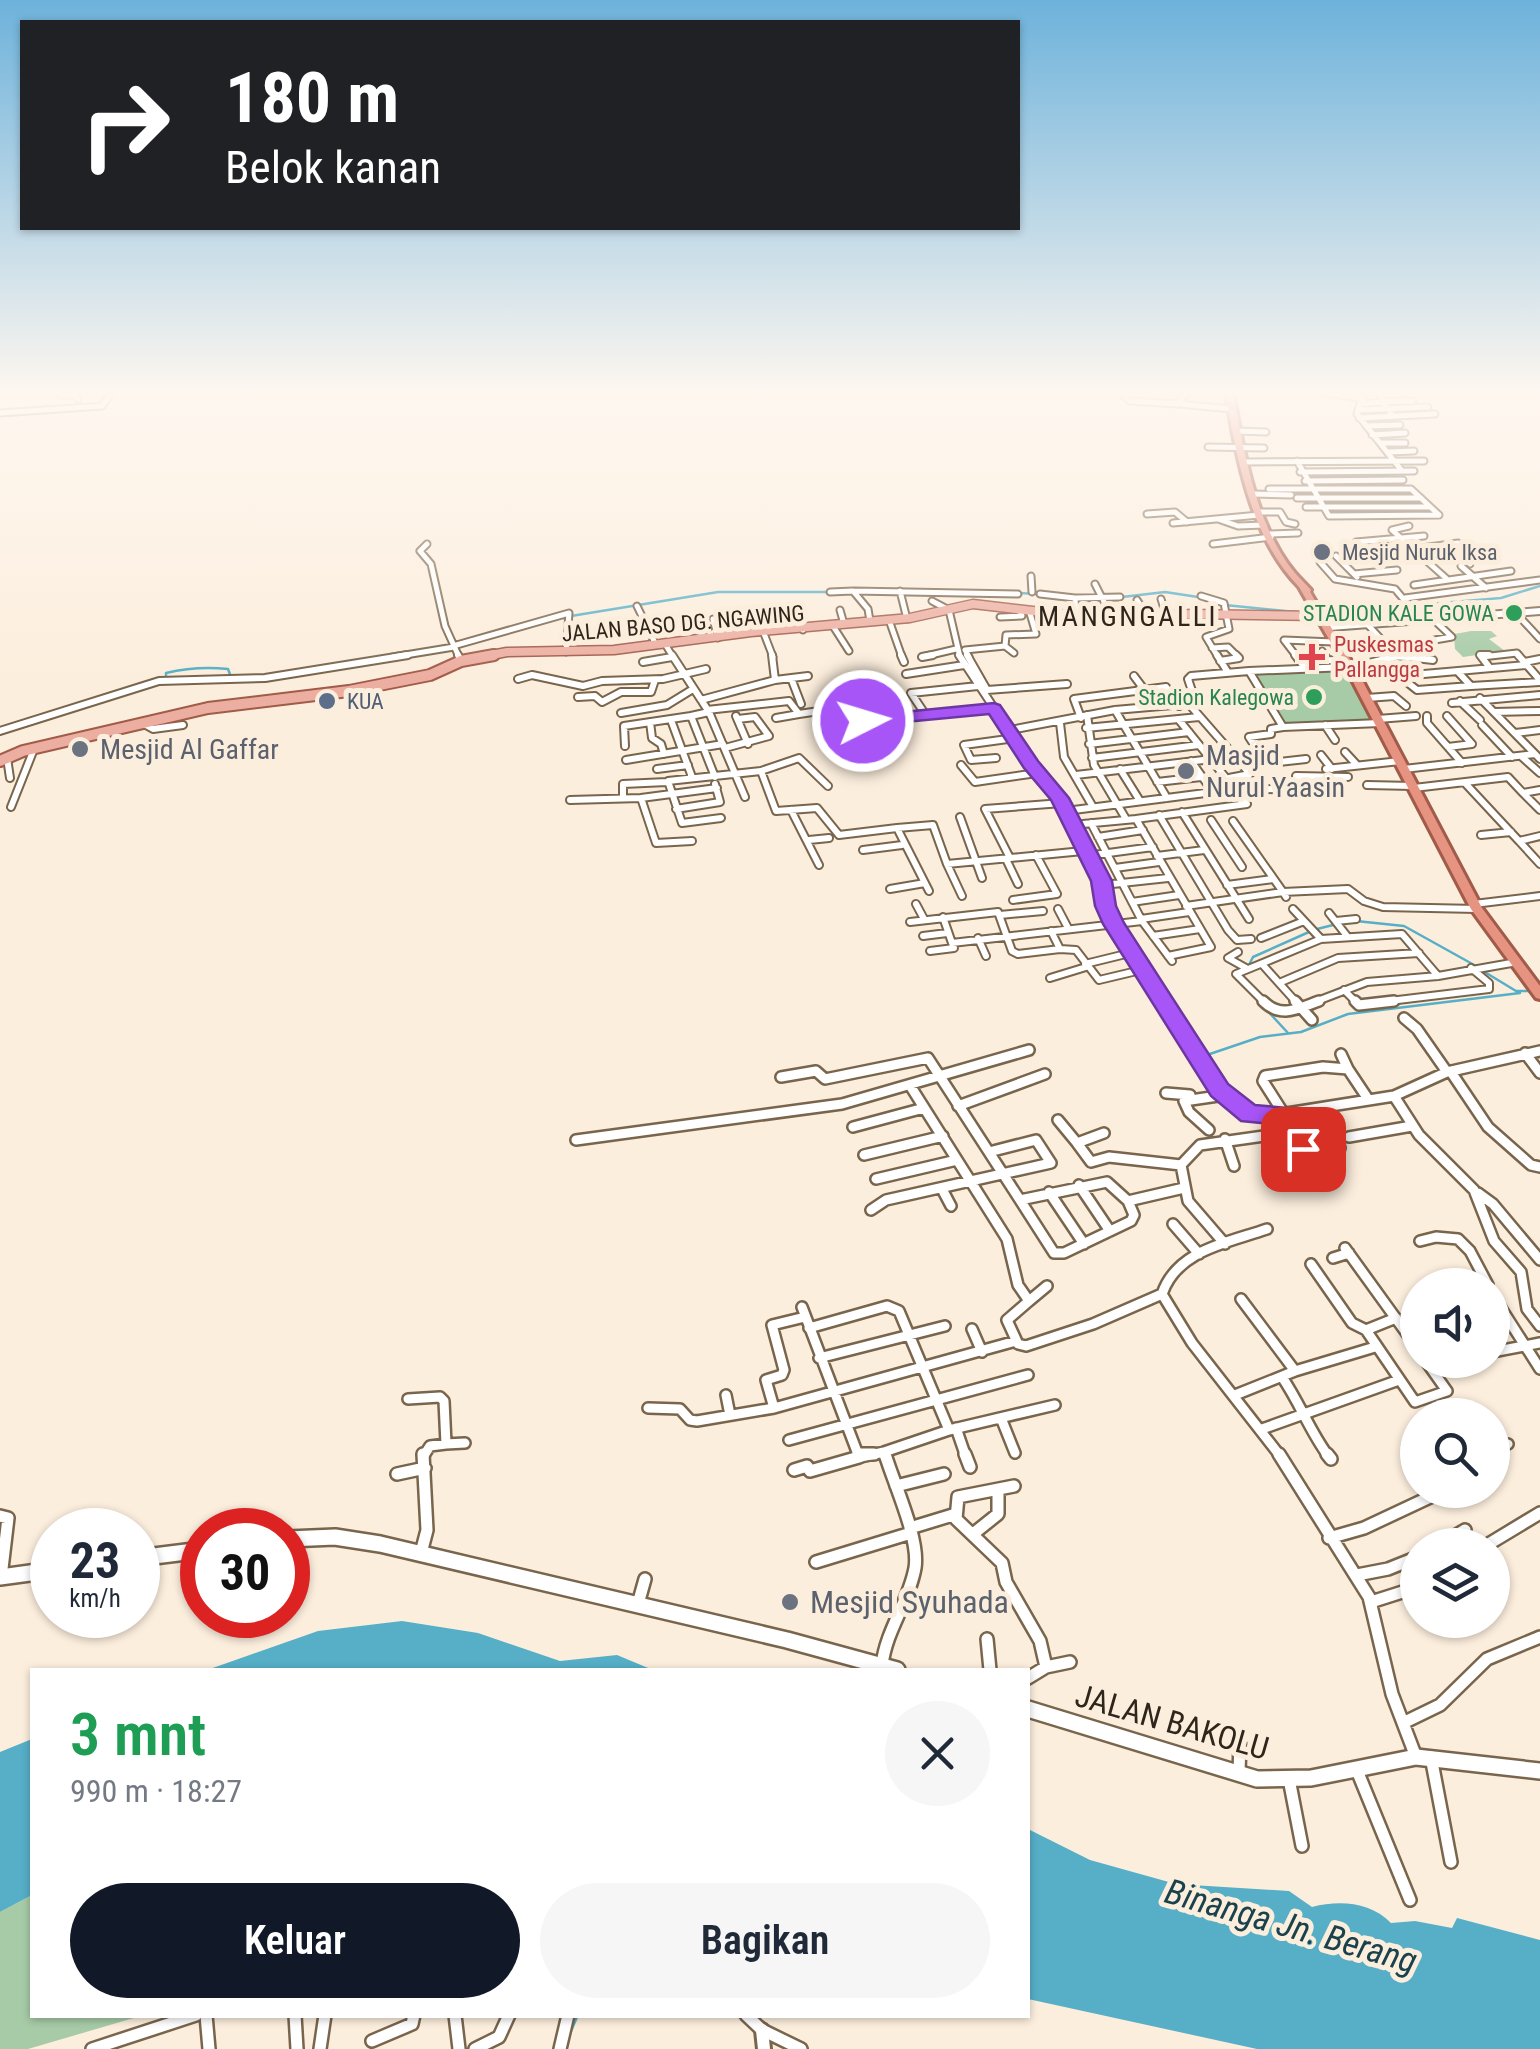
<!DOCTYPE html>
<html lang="id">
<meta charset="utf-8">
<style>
body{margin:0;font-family:"Roboto Condensed",sans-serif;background:#f6f6f7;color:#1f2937;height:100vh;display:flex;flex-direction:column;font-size:38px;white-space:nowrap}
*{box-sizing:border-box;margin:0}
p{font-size:32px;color:#747a83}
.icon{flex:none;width:55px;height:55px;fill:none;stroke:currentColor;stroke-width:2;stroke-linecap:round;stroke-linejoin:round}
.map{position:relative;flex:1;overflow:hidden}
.panel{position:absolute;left:30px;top:1668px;width:1000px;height:350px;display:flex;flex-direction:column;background:#fff;border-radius:0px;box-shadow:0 2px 8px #0004}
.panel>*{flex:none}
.guide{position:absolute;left:20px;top:20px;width:1000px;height:210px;border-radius:0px;box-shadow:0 2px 8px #0004;background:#202124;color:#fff;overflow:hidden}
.tools{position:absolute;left:1400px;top:1268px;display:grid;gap:20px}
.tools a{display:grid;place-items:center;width:110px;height:110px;border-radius:50%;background:#fff;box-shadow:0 2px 8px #0004;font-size:50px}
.speed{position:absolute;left:30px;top:1508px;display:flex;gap:20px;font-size:50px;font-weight:700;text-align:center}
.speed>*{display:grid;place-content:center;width:130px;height:130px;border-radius:50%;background:#fff;box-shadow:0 2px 8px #0004;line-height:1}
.speed small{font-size:25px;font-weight:400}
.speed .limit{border:15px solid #d22;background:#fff;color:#111}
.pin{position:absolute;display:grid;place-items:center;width:85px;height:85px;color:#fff;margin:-42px;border-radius:20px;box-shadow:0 5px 15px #0006}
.me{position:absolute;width:110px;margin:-55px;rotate:85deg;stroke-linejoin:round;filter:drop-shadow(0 0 8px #0008)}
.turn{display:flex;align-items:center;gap:35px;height:210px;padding:0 40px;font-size:45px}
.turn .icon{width:130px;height:130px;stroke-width:2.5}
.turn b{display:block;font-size:70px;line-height:85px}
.round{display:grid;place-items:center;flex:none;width:105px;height:105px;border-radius:52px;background:#f6f6f7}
.headline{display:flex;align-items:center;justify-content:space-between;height:170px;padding:0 40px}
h1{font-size:60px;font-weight:600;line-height:75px;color:#1e9e55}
.cta{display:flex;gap:20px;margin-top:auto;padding:20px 40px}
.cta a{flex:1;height:115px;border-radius:60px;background:#111827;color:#fff;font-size:40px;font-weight:600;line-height:115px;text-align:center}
.cta a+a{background:#f6f6f7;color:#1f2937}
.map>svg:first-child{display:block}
.green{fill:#a6cba6}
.water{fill:#56afc7}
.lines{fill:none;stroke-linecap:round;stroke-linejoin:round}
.stream-far1{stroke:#56afc7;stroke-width:2.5}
.stream{stroke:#56afc7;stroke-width:4}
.minor-far3-casing{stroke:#79654c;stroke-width:9}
.minor-far2-casing{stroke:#79654c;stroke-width:10}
.minor-far1-casing{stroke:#79654c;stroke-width:14}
.minor-casing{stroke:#79654c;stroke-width:16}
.tertiary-far1-casing{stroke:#79654c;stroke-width:10}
.tertiary-casing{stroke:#79654c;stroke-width:18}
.secondary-casing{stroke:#79654c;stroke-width:20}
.primary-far1-casing{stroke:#a15b49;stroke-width:11}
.primary-casing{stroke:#a15b49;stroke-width:14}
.trunk-casing{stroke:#a15b49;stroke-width:6}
.minor-far3{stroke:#fff;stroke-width:5}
.minor-far2{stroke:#fff;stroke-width:6}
.minor-far1{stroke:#fff;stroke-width:9}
.minor{stroke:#fff;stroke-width:11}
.tertiary-far1{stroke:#fff;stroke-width:6}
.tertiary{stroke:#fff;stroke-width:12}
.secondary{stroke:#fff;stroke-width:15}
.primary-far1{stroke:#ecaea1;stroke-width:8}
.primary{stroke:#ecaea1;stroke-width:10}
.trunk{fill:#e69382;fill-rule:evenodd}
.route{fill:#a855f7;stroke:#6d37a1;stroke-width:2.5}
.worship-dot{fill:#6b7280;stroke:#fceedd;stroke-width:4}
.leisure-dot{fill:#2e9e5b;stroke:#fceedd;stroke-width:4}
.health-dot{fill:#e0444e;stroke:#fceedd;stroke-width:4}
.service-dot{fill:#5c6f8a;stroke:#fceedd;stroke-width:4}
.labels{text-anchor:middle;stroke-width:10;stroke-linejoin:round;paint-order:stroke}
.far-worship-label{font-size:22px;fill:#5b616d;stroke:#fceedd;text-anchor:start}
.far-leisure-label{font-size:22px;fill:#27864d;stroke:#fceedd;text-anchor:end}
.far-street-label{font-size:22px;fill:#2f261b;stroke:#fceedd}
.far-health-label{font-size:22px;fill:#be3a42;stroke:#fceedd;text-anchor:start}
.far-service-label{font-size:22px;fill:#4e5e75;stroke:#fceedd;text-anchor:start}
.far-quarter-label{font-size:28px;letter-spacing:2.5px;fill:#2f261b;stroke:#fceedd}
.worship-label{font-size:28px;fill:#5b616d;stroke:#fceedd;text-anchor:start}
.near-worship-label{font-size:32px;fill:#5b616d;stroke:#fceedd;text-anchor:start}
.near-street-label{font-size:32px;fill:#2f261b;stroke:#fceedd}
.near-water-label{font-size:35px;font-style:italic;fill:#1a424d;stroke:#fceedd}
</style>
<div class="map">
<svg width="1540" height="2049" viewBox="0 0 1540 2049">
<rect width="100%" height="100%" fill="#fceedd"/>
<path class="green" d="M1471,631h20l6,5 -8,3 16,12 -42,6 -8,-8 -1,-12 -10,-1z
M1344,669l29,52 -87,5 -33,-53z
M32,1895v120h112l-116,34h-28v-137z"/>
<path class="water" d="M402,1621l76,12 82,28 57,-6 36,15h-446l111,-39z
M32,1739v156l-32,17v-160z
M1028,1829l62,31 86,24 113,7 23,16c28,-7 58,-5 79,16l24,-2 37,7 5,-10 83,22v109h-283l-229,-50z"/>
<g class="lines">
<path class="stream-far1" d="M1018,593l21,1
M1122,597l43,-5 33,5
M1225,605l71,7
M1319,613l182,-15 39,-12
M571,616l147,-24h112
M166,677v-4c21,-5 41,-6 62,-4l3,8
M1356,921l48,5 72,40
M1317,929l16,-4
M1249,965l4,-8 56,-25
M1483,971l33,20h24
M1264,1007l24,26
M1201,1057l59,-20 41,-5 47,-18 172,-21"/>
<path class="stream" d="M569,2034l8,-19"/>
<g class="minor-far3-casing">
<path id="minor-far3" d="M61,391l-1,4h14l4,4
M1120,391l10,10 47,3 12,-13
M1318,391l45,8
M1383,402l-3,-7 25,-2
M1383,402l30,-1
M1180,404l52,5
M1359,410l69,-3
M0,413l102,-7 11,-15
M1393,416l-10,-14 -23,2 -3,10 45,57
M1359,418l76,-4
M1366,426l34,-1
M1237,431l29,1
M1372,435l33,-2
M1380,443h25
M1208,447l56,1
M1389,452l25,-1
M1297,461l32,55 110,-1
M1245,462l179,-1
M1300,472l114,-1
M1305,481l98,-1
M1269,489h142l28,26
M1253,494l38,1
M1297,498h124
M1306,507h124
M1258,512h22l6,10 9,2
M1147,514l28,-2 12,10
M1218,519l20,7 26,-1
M1173,523l86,-8
M1409,526l-17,4 56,50
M1269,534l29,-1
M1356,542l68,-6
M427,544l-7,7 11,13 14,62 14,31
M1213,544l58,-7
M1449,545l21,19
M1385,553l73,-10
M1336,556l21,21
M1428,561l21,-3
M1320,562l15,17 60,10 26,31
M1461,566l25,22
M1354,574l43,-4
M1031,576l1,16
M1095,584l7,14
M1414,585l97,-14
M900,591l7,28
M830,592l23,-1
M1040,594l35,4
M1201,596l23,7 5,26 -23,8 12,20
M1405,598l135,-18
M1103,599l7,20
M1161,599l5,16
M1137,600l11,17
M932,601l17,9 11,47
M637,606l19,39
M799,608l4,22
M840,610l4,14
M1029,610l7,24
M1516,613l24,26
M1076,616l-1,-18 45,-1
M1000,617l22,-1 -2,-7
M713,619l5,19
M889,620l13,37
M870,621l-2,-12 -15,-18 165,3
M1366,623l31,33
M833,626l16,25
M763,631l10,26
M665,644l8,13
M1412,644l40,-7 -19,-18
M453,646l116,-33 -3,39
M1212,648l16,-1 10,10
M1322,651l4,6
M1014,653l-9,-7 1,-11 30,-1
M393,657l61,-10
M922,657l34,-8
M969,657l-4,-7 40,-4
M1297,657l-13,-17 50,2
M1394,657h13
M1482,657l35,-4 3,4"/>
</g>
<g class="minor-far2-casing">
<path id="minor-far2" d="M458,655l3,6
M672,655l37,57 36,85
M901,655l3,7
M959,655l72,109 29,34 42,83 3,25 58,97
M967,655l20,35 80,-6
M1217,655l10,16
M1295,655l10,13
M1324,655l4,5 16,1
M1489,655h-9l10,13
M1518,655l22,25
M922,657l11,-2
M1220,661l19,-3 -3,-3
M643,662l29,-5
M1382,662l35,28 54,-4 -13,-14
M1525,662l15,-3
M1352,667l46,-11 35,4
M1249,671l98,-4
M906,674l58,-9
M1134,676l9,12
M1401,676l126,-11
M791,678l10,26
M518,679l14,-4 51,11 19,-5 61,-2 43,-10
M775,680l33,-4
M1471,686l69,-4
M1192,691l-4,-12 3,-3 58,-5 34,56 97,-4
M578,697l17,-1 7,6 19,-10h30l4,-12
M1367,698l27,-2 12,10
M1480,698l60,61
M701,700l74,-20 -3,-25
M1460,701l20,19
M1452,703l88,-8
M1189,704l61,70 -21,4
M707,710l82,-9 10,13 -23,4
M895,710l9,20
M1115,710l52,88
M709,712l-18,4 24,61
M1494,712l46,-1
M621,713l46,-8 26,-16
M799,714l54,-8 5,2 5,13
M925,714l-14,-21 67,-7
M1087,715l7,50 32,54
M736,716l12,28
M1427,716v7l35,40
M1447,716l25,28 -24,3
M1081,718l-7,-19 92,-12 13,19
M1378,719l38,-3
M671,720l21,57
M650,722l2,16 9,6 3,10
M834,723l160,-14
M1060,723l4,34 29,50
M144,724l9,5 30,-4
M1325,725l10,15
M1482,725l30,32
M1086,728l113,-11
M1010,730l105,-20 149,-13
M0,731l159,-50 106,-3 143,-23
M1515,733l25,-3
M1089,744l100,-12
M625,746l-1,-20 67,-10
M725,748l44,-12 -14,-19 -17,2
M1345,752l12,13
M1321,755l11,14
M1521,756l19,17
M7,758l3,20
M996,758l-25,2 -7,-15 51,-7
M1092,758l107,-13
M626,760l97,-16
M1191,761l22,31
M1266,763l-17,-26 22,-3v-5l12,-2
M961,765l14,17 62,-9
M1244,766l62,-7
M657,769l31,-4
M1120,769l20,32
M1326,769l74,-8
M1404,769l131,-15
M761,771l15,40 41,-3 22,27 58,-7
M1076,775l136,-16
M1296,776l52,1
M1157,782l44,-5
M1465,783l54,58
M1367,785l46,1
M1414,788l94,-11 15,16
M1540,790l-17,3 17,17
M623,796v-12l44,-2
M570,800l71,-2
M11,807l23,-58
M676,809l44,-7 -5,-18
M791,810l28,55
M1066,811l147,-19 119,-6
M1182,812l67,107
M1159,815l69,115 9,10 14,-1
M960,817l22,61
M721,818l-39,5 -14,-42 93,-10 38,-13 29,28
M1136,819l111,-15 -68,-84
M1211,820l31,47
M1233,821l50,71 65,-3 16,12 19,6 94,2
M1091,823l51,98 30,40
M1072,825l64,-6 75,128 -43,9
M1481,835l30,-3
M1540,836l-21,5 21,23
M1098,837l45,-7
M809,840l20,-2
M692,841l-36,2 -15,-45 76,-10
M863,850l39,-5
M1086,856l67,-9
M1157,856l47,-6
M1010,858l-25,-49 77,-6
M1006,859l12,25
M947,864l15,32
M1115,868l44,-6
M1103,885l65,-7
M1227,885l46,-6
M890,889l35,-6
M929,891l-32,-63 36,-3 14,39 136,-13
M1013,900l44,-6 -21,-39
M1132,902l47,-7
M916,904l8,15
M1474,904l66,-8
M1186,906l97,-14 3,5
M1058,909l10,19
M1293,909l28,30
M1329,913l18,23
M1000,915l43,-4
M943,917l9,26 190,-22
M1141,919l48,-7
M1336,921l20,-2
M910,922l88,-10 14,39 6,3 42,-5 -9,-18
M923,936l24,-3
M1153,936l47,-7
M978,938l8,18
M1261,938l43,-17
M1060,949l16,1 23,30 42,-10
M930,951l24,-3 -2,-5
M1238,952l-10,6 18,10
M1085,964l45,-11
M1262,964l35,39
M1438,976l79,-14
M1050,978l36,-11
M1279,983l59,-25 81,-5
M1344,990l13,13
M1265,1003l-29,-29 85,-35 81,-5 36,42
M1312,1003l55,-21 71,-6
M1373,1003l116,-14v-6l-18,-15"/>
</g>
<g class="minor-far1-casing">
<path id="minor-far1" d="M1161,1001l58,89 23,19 26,7 126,-20 53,-24 93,-21
M1263,1001c18,18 34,8 56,0
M1295,1001l17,19
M1355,1001l4,4 35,-4
M1404,1018l13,11 30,43
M1525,1053l15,20
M1341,1054l7,15
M1451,1072l37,55 43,38 9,2
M781,1077l35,-6 9,8 103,-21 92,142
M911,1087l96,152 11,46 11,16 -22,19 11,24 8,2 67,-22 69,-30
M1166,1093l24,2
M1394,1096l25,39 55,55 20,51 27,31 6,37 13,17
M958,1106l87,-32
M1284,1114l-21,-33 2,-5 58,-9 25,2 20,30
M1058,1120l19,23 27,-10
M853,1127l71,-19
M1284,1128l13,21 43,-1 -14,-41
M1209,1130l-20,-18 -5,-11 41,-6
M1349,1137l63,-11
M1225,1139l9,27
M576,1140l266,-36 187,-54
M1077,1143l14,19 18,-5 72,8
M1297,1149l8,20 9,5
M864,1155l79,-19
M876,1179l81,-19
M1107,1182l21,19 6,14 -3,6 -67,32h-10l-34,-53z
M1079,1185l31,46
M942,1189l9,17
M1049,1192l35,52
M1478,1193l15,11 47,56
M1128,1201l56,-13
M871,1210l15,-10 165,-37 -15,-23 -47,12
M1173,1224l26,30
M1267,1229c-40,14 -90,21 -105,65l30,49 89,114
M1420,1241l16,-4 22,2 12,12 18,34
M1225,1244l-37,-43 -7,-36 19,-20 78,-11 6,-6 -6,-13
M1345,1248l73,101
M1333,1258l16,-5
M1311,1264l41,59 14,7
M1492,1294l48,75
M1241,1299l54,72
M1029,1301l18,-15
M802,1307l57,150
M805,1317l-33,8 12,45 -2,5 -16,5 8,28 242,-67
M1396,1318l-30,12 49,72 32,-11 -22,-31
M809,1328l78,-22 12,5 50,119 -65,22
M972,1329l10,23
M1492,1352l48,-9
M819,1358l126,-32
M1282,1377c18,26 28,55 47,80
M726,1395l4,20
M1235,1395l60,-24 80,-24
M408,1399l32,-2 4,4 2,43 -16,2 -7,11
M648,1408l32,1 10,11 7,1 77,-13
M1449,1415l10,-4
M1001,1418l14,35
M1418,1425v7
M956,1428l10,29
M1262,1429l137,-49
M949,1430l106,-25
M789,1440l239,-65
M446,1444l19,-1
M1492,1450l16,-6
M861,1457l23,-5 1,5"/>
</g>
<g class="minor-casing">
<path id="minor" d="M858,1454h16
M965,1454l5,13
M1279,1454l90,143 23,97 24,63
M1327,1454l4,5
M794,1470l13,-4 3,5 49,-14
M397,1474l28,-6
M896,1486l48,-12
M1014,1486l-56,11 -2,22 46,44 4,19 34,59 6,26
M0,1516l8,2 -7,59
M910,1528l46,-14
M973,1534l25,-20v-23
M1329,1538l35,-10 81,-38
M1440,1545l25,-15
M1487,1545l53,-32
M421,1553l6,-23 -4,-76
M816,1562l95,-29
M1357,1575l31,-6 30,-12
M1371,1602l47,-15
M638,1604l7,-25
M987,1639l3,31
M882,1665c4,-35 27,-63 33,-97 5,-29 -21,-84 -30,-114
M1028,1678l18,-11 24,-5
M1405,1722l35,-17 47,-46 53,-22
M1431,1757l20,105
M1356,1768l54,132
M1239,1771l1,-26
M1289,1779l13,67
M206,2015l3,34
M295,2015l2,34
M455,2015l4,34
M746,2015l16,15 39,19
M372,2041l40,-17 2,-9
M92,2049l104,-34
M320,2049l5,-34
M475,2049l24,-12 10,-22
M560,2049l8,-34"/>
</g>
<g class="tertiary-far1-casing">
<path id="tertiary-far1" d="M1330,627l210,-16"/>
</g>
<g class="tertiary-casing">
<path id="tertiary" d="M762,2030l2,19"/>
</g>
<g class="secondary-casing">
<path id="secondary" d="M288,1539l47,-2 45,7 407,96 110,30
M138,1558l64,-8
M0,1577l52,-7
M1028,1709l229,70 54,-1 105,-21 124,14"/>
</g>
<g class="primary-far1-casing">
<path id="primary-far1" d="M481,657l26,-5 107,-2 137,-18 159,-14 63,-14 130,15 89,-5 127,2"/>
</g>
<g class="primary-casing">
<path id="primary" d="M0,761l23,-10 185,-43 141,-17 81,-16 31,-14 33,-6"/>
</g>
<g class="trunk-casing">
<path id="trunk" d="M1225,391h8c10,58 23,136 62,182 5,6 11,11 16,17l-1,2 50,84 122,232 58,78v13l-4,-1 -65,-89 -121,-233 -51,-89c-49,-50 -62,-129 -74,-196z"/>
</g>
<use href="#minor-far3" class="minor-far3"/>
<use href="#minor-far2" class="minor-far2"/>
<use href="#minor-far1" class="minor-far1"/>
<use href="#minor" class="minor"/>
<use href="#tertiary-far1" class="tertiary-far1"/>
<use href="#tertiary" class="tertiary"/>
<use href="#secondary" class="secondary"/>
<use href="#primary-far1" class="primary-far1"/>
<use href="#primary" class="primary"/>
<use href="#trunk" class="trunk"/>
</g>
<linearGradient id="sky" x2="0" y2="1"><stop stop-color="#6db2db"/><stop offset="0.58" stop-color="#fef7f0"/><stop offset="1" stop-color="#fef7f0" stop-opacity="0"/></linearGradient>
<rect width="1540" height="678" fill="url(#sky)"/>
<path class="route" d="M994,703l6,2 38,56 31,37 43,83 4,25 8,17 104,161 27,21 32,3 18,32 11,9 -4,7h-23l-18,-32 -30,-3 -30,-25 -108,-172 -8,-18 -4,-25 -40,-81 -27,-32 -35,-54 -126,12 -9,-5 9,-5z"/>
<g class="worship-dot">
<circle cx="1322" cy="552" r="10"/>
<circle cx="80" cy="749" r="10"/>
<circle cx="1186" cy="771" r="10"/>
<circle cx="790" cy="1602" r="10"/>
</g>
<g class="leisure-dot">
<circle cx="1514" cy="613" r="10"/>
<circle cx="1314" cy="697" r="10"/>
</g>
<path class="health-dot" d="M1307 642h10v10h10v10h-10v10h-10v-10h-10v-10h10z"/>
<circle class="service-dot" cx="327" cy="701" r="10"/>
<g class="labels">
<g class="far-worship-label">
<text x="1342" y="560">Mesjid Nuruk Iksa</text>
</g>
<g class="far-leisure-label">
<text x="1494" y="621">STADION KALE GOWA</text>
<text x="1294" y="705">Stadion Kalegowa</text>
</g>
<g class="far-street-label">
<text transform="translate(683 623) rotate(-5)" y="8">JALAN BASO DG. NGAWING</text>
</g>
<g class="far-health-label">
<text x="1334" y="652">Puskesmas<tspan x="1334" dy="25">Pallangga</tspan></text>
</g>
<g class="far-service-label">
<text x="347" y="709">KUA</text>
</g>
<g class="far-quarter-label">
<text x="1128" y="626">MANGNGALLI</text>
</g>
<g class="worship-label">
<text x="100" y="759">Mesjid Al Gaffar</text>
<text x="1206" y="765">Masjid<tspan x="1206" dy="32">Nurul Yaasin</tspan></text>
</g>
<g class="near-worship-label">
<text x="810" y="1613">Mesjid Syuhada</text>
</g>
<g class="near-street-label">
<text transform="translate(1172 1722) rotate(16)" y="11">JALAN BAKOLU</text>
</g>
<g class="near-water-label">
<text transform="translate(1291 1926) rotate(16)" y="12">Binanga Jn. Berang</text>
</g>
</g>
</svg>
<div class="tools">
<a><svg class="icon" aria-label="sound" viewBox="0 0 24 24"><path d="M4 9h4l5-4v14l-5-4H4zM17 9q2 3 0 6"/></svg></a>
<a><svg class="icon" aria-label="search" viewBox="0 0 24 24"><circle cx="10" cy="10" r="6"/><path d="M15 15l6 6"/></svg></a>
<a><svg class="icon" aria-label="layers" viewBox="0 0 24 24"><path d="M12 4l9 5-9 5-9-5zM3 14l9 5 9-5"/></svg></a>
</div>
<div class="speed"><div>23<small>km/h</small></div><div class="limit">30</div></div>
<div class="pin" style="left:1303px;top:1149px;background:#d93025"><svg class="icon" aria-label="arrive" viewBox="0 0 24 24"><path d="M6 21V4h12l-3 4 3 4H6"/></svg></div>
<svg class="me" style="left:863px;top:721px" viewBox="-20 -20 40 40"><circle r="17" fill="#a855f7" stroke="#fff" stroke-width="3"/><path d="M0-11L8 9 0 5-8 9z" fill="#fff"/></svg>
<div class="guide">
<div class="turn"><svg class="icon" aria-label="right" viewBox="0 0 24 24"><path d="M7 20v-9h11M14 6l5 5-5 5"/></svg><div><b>180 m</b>Belok kanan</div></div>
</div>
<section class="panel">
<div class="headline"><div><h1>3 mnt</h1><p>990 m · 18:27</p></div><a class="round"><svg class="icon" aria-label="close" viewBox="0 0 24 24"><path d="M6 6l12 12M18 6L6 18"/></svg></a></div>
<div class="cta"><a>Keluar</a><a>Bagikan</a></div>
</section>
</div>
